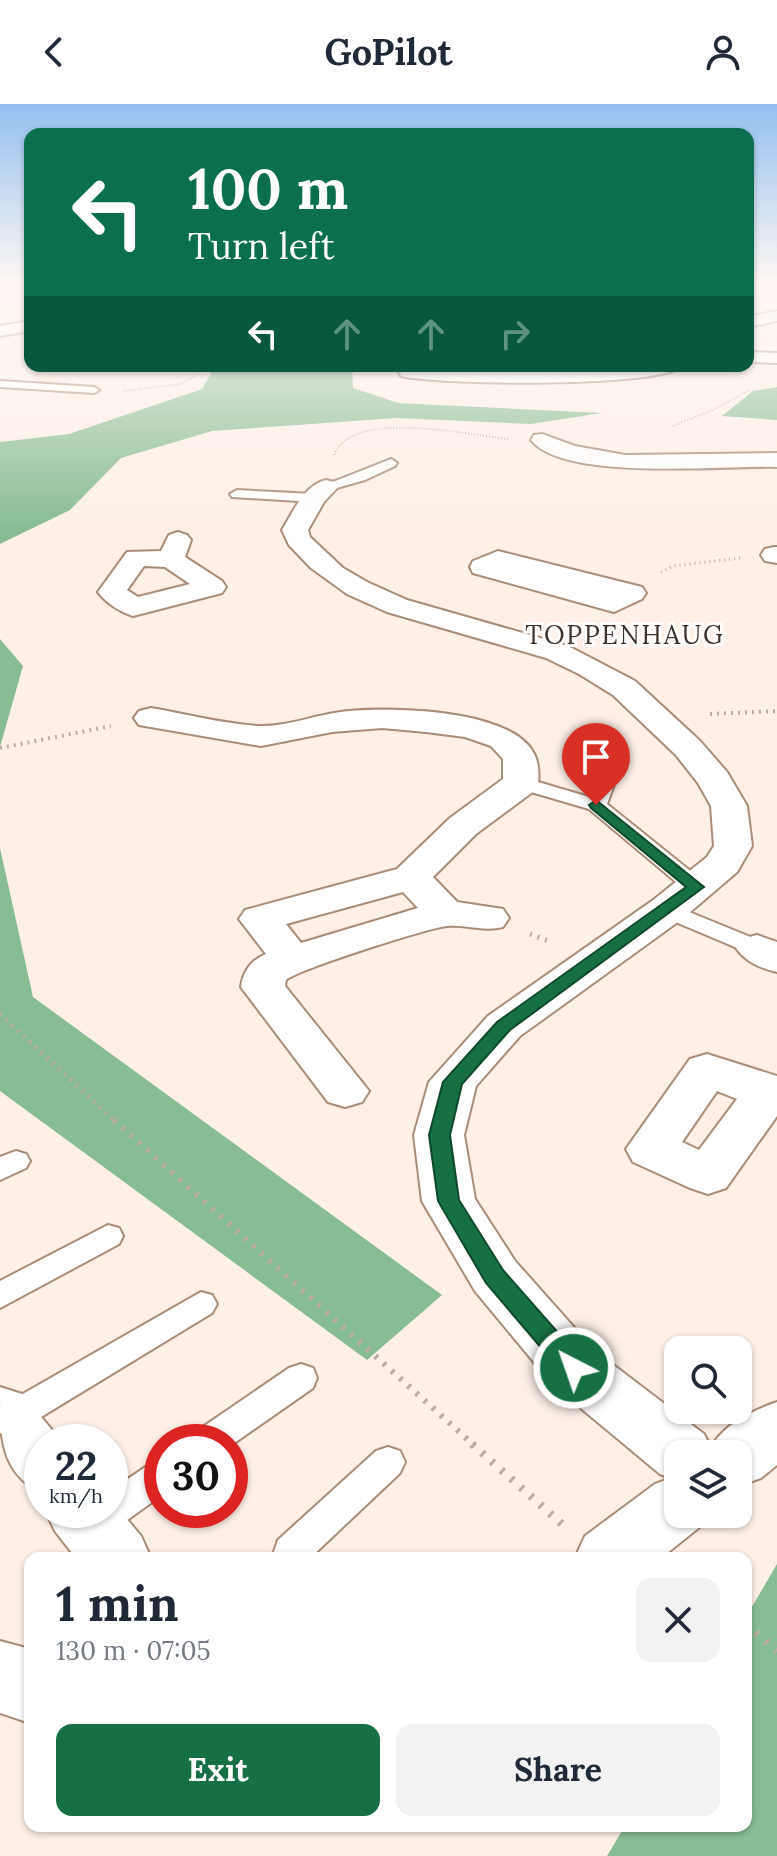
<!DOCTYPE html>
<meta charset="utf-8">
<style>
body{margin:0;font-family:Lora,serif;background:#f2f2f3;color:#1f2937;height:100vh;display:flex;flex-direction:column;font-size:30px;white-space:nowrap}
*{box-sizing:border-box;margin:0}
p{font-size:26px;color:#747a83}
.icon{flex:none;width:44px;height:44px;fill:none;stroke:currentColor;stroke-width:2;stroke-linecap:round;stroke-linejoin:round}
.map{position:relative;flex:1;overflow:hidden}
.side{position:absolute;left:24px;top:1448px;width:728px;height:280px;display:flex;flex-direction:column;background:#fff;border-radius:16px;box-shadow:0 2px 6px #0004}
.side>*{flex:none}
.banner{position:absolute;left:24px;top:24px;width:730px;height:244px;border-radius:16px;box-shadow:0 2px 6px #0004;background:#0b6e4f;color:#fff;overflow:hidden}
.fabs{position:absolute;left:664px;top:1232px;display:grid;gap:16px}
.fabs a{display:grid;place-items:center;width:88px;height:88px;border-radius:16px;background:#fff;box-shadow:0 2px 6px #0004;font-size:40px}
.speed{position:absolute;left:24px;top:1320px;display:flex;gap:16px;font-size:40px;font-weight:700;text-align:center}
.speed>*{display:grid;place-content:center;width:104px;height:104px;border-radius:50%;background:#fff;box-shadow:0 2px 6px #0004;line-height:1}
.speed small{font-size:20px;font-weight:400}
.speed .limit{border:12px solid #d22;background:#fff;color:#111}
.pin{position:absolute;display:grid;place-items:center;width:68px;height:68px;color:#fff;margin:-82px -34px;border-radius:50% 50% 50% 0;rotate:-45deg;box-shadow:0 0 8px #0007}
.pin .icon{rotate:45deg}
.me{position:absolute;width:88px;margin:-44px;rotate:319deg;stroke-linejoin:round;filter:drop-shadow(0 0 6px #0008)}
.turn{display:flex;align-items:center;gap:28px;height:168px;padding:0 32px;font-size:36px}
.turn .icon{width:104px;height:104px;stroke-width:2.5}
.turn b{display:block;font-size:56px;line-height:68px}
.lanes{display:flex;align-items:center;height:76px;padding:0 32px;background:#0003;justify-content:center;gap:40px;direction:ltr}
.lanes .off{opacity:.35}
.round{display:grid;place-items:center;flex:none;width:84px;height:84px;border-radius:16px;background:#f2f2f3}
.head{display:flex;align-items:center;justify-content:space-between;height:136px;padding:0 32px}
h1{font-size:48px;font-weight:700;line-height:60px}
.cta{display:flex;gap:16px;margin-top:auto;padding:16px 32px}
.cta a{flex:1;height:92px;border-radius:16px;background:#177043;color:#fff;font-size:32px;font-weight:700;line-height:92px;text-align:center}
.cta a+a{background:#f2f2f3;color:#1f2937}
header{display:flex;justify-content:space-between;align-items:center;height:104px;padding:0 32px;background:#fff;font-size:36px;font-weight:700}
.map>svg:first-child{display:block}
.forest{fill:#88bd93}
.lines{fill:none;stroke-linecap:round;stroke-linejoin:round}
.lane-casing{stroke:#ab8c77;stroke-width:4}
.street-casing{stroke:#ab8c77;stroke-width:4}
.path-far5{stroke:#bbada4;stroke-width:2;stroke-dasharray:1 2;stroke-linecap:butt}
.path-far4{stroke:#bbada4;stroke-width:3;stroke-dasharray:1 4;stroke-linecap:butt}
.path-far3{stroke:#bbada4;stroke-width:4;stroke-dasharray:2 5;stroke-linecap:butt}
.path-far2{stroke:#bbada4;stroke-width:5;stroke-dasharray:2 6;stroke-linecap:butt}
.path-far1{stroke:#bbada4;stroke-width:6;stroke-dasharray:3 8;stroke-linecap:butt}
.path{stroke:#bbada4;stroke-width:8;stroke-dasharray:3 10;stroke-linecap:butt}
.lane{fill:#fff;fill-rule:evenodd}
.street{fill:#fff;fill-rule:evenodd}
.route{fill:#177043;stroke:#0f492c;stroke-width:2}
.labels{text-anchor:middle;stroke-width:6;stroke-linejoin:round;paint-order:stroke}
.far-quarter-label{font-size:26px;letter-spacing:2px;fill:#40322a;stroke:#fff}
</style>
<header><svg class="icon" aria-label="back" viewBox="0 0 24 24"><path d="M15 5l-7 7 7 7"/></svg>GoPilot<svg class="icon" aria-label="person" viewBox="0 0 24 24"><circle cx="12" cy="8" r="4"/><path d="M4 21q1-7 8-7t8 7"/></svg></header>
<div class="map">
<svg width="777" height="1752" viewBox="0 0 777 1752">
<rect width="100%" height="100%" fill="#fef0e7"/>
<path class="forest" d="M215,262h137l1,22 45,15 204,10 -71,11 -134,-6 -185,13 -91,27 -51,52 -70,34v-102l69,-8 133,-45z
M777,283v33l-55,-4 31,-25z
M0,535l23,27 -23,81z
M0,744l33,149 409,298 -75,65 -367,-269z
M777,1460v292h-170l18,-30h121v-209z"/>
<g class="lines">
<g class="lane-casing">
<path id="lane" d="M0,277l94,6 5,3 -5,3 -94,-6z
M391,355l6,4 -2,3 -30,14 -39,11 -6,-4z
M237,386l77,4 7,4 -7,4 -82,-5 -2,-3z
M609,661l10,6 -12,33 97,78 3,5 -3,5h-16l-99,-83 -75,-22 -3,-4 10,-6 68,20 10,-26z
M667,799l98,40 4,5 -4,5h-16l-90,-38 -3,-5z
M16,1047l10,3 4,7 -4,7 -26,12v-23z
M108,1121l11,3 4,8 -4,8 -119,64v-27z
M201,1188l11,3 5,9 -5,9 -194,118 -12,4 -6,-2v-26z
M301,1260l12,4 4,10 -4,10 -83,58v-4h-38l5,-11 92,-63z
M388,1343l12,4 5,11 -5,11 -90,85h-38l6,-18 98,-89z
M162,1355v36l-57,41 -13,4 -13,-4 -5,-12 5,-12 31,-2v-19l40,-27z"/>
</g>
<g class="street-casing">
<path id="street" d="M777,207v10l-29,6v-10z
M30,217v10l-30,5v-10z
M748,248l29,1v10l-29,-1z
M408,262l141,5 133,-5c-21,22 -245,19 -281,10l-2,-4z
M542,330l33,12 50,9 152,-2v14c-52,-2 -213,15 -246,-27l3,-5z
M326,376l8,2 4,5 -14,15 -16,28 2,7 33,31 24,14 40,18 161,46 67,35 65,60 27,31 20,34 5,40 -15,26 -55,47 -162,117 -44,50 -12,49 11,64 40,62 80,90 109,83 7,14c11,-23 43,-38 66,-46v63l-16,13 -23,8v-32h-60v60h29l-6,12 -40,32h-86l10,-22 70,-52 16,-6 -11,-4 -107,-89 -78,-94 -53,-90 -8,-66 15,-53 59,-66 164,-115 55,-44 7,-11 -3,-40 -13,-23 -22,-28 -63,-60 -34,-21 -33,-16 -159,-46 -40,-18 -36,-26 -22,-23 -7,-15c11,-18 22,-45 44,-50z
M178,428l9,3 4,5 -6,17 37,24 4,6 -4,6 -89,23c-13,-4 -27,-13 -35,-24l29,-40 34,-1 8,-16zM144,462l21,1 25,17 -52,13 -11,-7z
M774,443h3v16l-12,-2 -4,-6 4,-6z
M498,447l144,36 4,6 -4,6 -28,13 -141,-39 -3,-6 3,-6z
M151,604c35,6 73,16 108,18 29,1 61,-13 90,-15 44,-4 185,-3 189,57 1,10 1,15 -4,23l-58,43 -43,43 24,25 46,7 6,9 -6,9c-20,5 -37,-3 -56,-1 -19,2 -151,44 -161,54l-1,6 84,105 -7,11 -17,5 -17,-5 -87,-115c2,-15 10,-27 25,-33l-27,-35 6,-9 152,-41 53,-51 53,-39v-20l-12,-13 -26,-9 -39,-5 -44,-4 -50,4 -71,14 -122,-21 -5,-7 5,-7zM403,788l15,16 -117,35 -15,-19z
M757,831l20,7v30c-17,-4 -31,-10 -41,-24l6,-9z
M707,950l70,22v40l-51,72 -18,6 -18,-6 -57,-26 -7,-13 64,-90zM717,987l20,8 -38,51 -17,-8z
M0,1283l22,7 40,48h-20v51c-42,-20 -42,-57 -42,-106z
M110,1395l31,37 10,22h-75l-21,-27 -10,-21h65z
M0,1537l30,8v74l-30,-10z"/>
</g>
<path class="path-far5" d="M123,287l58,-7 29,-18
M673,322l40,-16 37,-20
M334,351c18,-47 134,-20 174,-16"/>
<path class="path-far4" d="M661,468l12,-6 68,-8"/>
<path class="path-far3" d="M710,610l67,-3
M0,644l111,-22"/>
<path class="path-far2" d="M530,830l21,8
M0,910l116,108"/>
<path class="path-far1" d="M114,1016l361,326"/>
<path class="path" d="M472,1340l91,81
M746,1520l31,27"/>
<use href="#lane" class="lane"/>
<use href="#street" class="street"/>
</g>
<linearGradient id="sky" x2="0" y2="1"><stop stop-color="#93c0f0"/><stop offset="0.42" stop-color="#fff8f4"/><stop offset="1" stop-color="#fff8f4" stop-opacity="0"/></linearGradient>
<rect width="777" height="424" fill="url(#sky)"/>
<path class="route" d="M596,696l108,87 -194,143 -48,54 -12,51 9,65 44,70 80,91 3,7 -3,8 -9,3 -9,-3 -79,-93 -48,-82 -9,-66 14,-53 54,-60 189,-135 -95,-79 -2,-3z"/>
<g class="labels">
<g class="far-quarter-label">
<text x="625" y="540">TOPPENHAUG</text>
</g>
</g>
</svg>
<div class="fabs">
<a><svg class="icon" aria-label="search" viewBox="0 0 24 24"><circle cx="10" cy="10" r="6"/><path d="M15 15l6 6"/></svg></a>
<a><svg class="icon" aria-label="layers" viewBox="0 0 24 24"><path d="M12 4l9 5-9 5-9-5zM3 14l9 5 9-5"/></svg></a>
</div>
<div class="speed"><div>22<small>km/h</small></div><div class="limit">30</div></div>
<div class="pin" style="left:596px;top:701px;background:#d93025"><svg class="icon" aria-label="arrive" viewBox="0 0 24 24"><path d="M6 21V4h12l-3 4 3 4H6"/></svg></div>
<svg class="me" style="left:574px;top:1264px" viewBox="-20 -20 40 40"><circle r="17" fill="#177043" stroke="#fff" stroke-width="3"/><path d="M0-11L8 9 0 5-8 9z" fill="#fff"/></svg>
<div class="banner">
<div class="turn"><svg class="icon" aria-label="left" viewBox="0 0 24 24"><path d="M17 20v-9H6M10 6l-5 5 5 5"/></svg><div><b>100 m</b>Turn left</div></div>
<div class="lanes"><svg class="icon" aria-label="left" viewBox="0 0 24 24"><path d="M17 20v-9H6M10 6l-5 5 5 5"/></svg><svg class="icon off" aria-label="ahead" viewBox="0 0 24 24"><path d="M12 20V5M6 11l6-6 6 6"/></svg><svg class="icon off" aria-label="ahead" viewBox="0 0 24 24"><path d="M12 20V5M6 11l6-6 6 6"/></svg><svg class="icon off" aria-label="right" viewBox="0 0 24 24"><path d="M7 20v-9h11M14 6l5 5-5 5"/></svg></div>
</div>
<section class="side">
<div class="head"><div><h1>1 min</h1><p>130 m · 07:05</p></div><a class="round"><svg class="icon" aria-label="close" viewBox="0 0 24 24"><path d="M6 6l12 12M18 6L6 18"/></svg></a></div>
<div class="cta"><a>Exit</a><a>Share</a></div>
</section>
</div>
